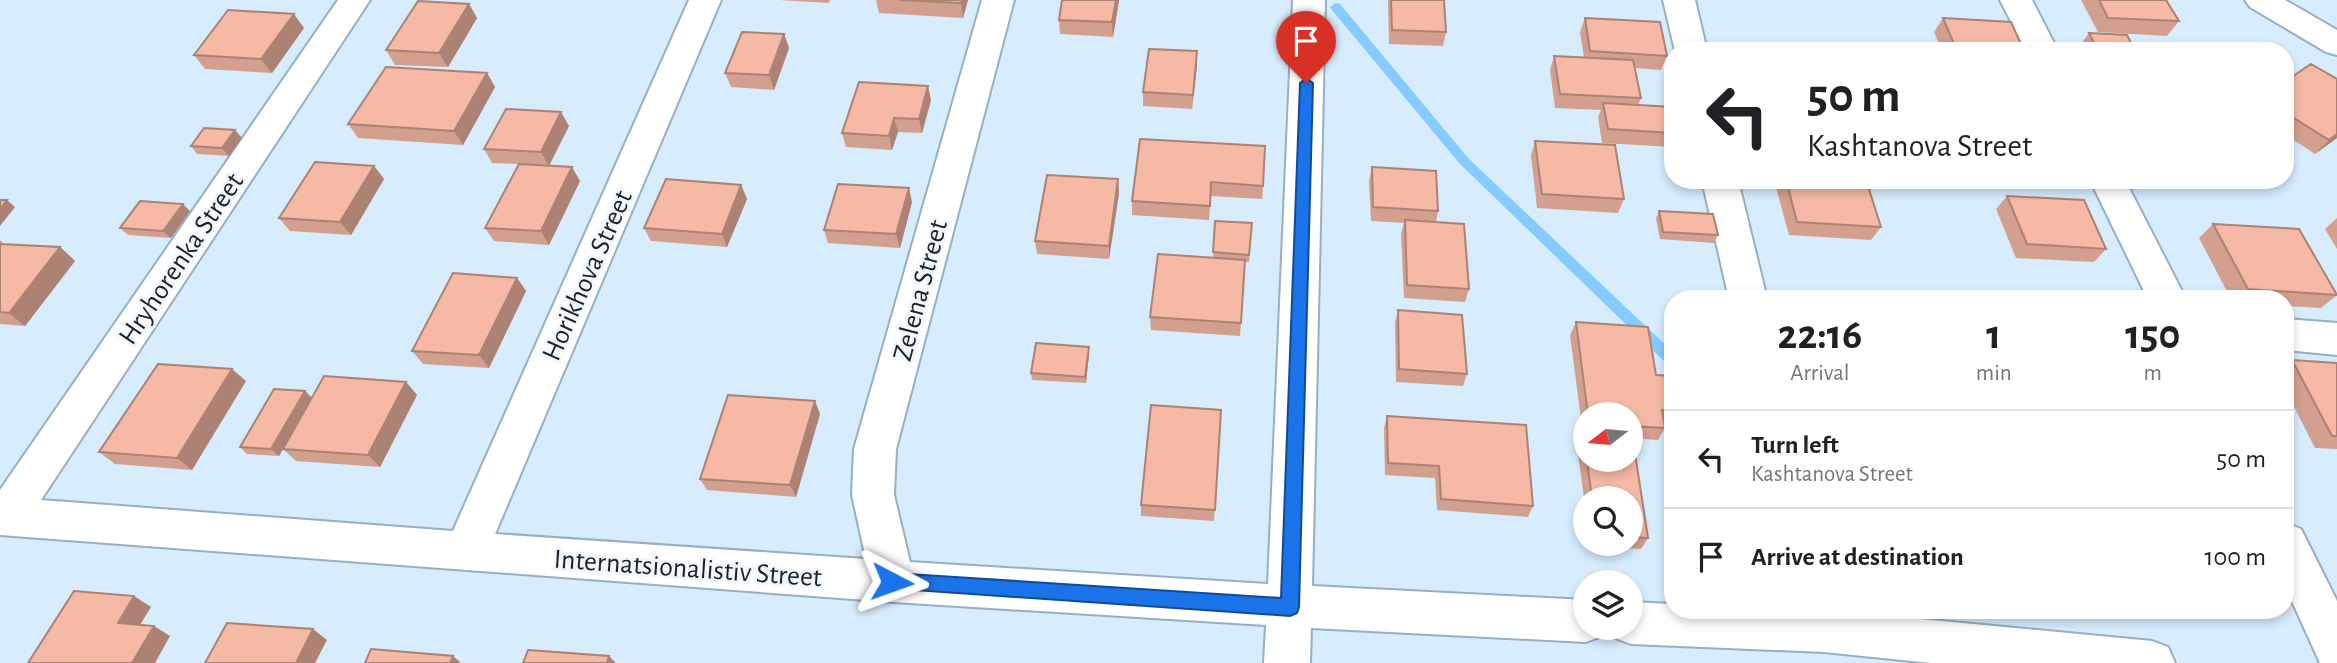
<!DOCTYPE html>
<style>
body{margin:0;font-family:"Alegreya Sans",sans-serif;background:#f2f2f2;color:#202124;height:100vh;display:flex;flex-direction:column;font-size:26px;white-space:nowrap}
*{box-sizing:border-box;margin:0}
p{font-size:23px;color:#757577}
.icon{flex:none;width:38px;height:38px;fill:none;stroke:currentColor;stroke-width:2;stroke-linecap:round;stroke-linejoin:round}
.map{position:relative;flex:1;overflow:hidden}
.panel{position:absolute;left:1664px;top:290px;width:630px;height:329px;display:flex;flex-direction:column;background:#fff;border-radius:28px;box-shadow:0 4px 10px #0003}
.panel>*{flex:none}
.hud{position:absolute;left:1664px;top:42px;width:630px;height:147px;border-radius:28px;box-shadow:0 4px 10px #0003;background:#fff;color:#202124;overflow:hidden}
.needle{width:46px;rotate:254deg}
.tools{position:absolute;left:1573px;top:402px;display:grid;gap:14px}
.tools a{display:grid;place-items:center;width:70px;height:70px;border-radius:50%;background:#fff;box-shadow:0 4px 10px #0003;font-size:35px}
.pin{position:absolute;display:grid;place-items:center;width:60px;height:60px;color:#fff;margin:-72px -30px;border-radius:50% 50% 50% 0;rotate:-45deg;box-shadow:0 0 7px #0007}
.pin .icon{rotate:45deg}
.me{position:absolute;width:77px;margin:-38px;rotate:94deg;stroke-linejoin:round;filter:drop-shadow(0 0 5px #0008)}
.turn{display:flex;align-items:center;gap:24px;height:147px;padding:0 28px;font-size:32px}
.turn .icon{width:91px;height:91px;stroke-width:2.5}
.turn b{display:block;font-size:49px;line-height:60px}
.eta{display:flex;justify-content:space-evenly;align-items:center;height:119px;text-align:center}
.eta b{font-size:42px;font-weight:700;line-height:49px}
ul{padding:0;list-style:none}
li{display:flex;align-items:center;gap:21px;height:98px;padding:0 28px;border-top:2px solid #e0e0e0}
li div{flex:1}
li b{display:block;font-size:26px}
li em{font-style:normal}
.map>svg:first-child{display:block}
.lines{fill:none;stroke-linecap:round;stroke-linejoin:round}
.stream{fill:#86cbfe;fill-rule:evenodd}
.street-casing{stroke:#96afc3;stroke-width:4}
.street{fill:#fff;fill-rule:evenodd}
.wall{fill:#d39f8e}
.shaded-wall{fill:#ac8274}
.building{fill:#f5b9a5;stroke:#ac8274;stroke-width:2}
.route{fill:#1a73e8;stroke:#114b97;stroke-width:2}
.labels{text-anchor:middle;stroke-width:6;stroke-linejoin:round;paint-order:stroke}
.street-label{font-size:28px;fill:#19232b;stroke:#f2f7fb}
</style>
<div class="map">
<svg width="2337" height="663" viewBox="0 0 2337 663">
<rect width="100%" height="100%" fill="#d7ecfd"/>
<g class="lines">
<path class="stream" d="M1336,3l4,1 128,154 205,194v15l-5,-2 -208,-201 -128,-154 -2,-3z"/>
<g class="street-casing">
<path id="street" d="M338,0h32l-329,500 412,31 236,-531h32l-226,534 371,25 -14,-64 2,-46 128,-449h32l-118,449 -2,46 16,67 358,22 25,-584h32l-13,586 274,14v28h19l-3,8 -16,6 -275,-14 -1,35h-46l2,-38 -373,-23 -893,-67v-45z
M1663,0h32l12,51h-32z
M2000,0h32l26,51h-32z
M2245,0h40l52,30v25l-11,-3 -76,-45z
M1702,180h36l29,119h-38z
M2090,180h35l61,119h-38z
M2286,319l51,4v32l-51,-5z
M2286,523l15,6 36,72v62h-17l-34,-75z
M1631,602l42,2v7h163l316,30 16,6 7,16h-244l-107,-11 -193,-8 -16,-6 -4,-10h20z"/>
</g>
<use href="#street" class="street"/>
</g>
<path class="wall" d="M779,0h51l-1,3z
M876,0h92l-5,18 -84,-5z
M1062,0h57l-6,37 -53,-3 -1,-14z
M1388,0h56l2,32 -3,14 -54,-2z
M2081,0h85l13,21 -12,15 -69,-4z
M469,4l8,14 -29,49 -53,-2 -9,-15z
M1585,18l82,38 -6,14 -26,-2 6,30 -3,7 35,2v40l-71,-4 -4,-26 3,-7 -46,-2 -5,-38 4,-14 30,1 -4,-25z
M1943,18l81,33h-82l-8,-19z
M304,28l-32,45 -67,-4 -11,-14z
M2089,33l46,18h-47l-5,-10z
M784,34l5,14 -15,42 -43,-3 -6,-14z
M1197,65l-5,44 -49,-3v-14z
M487,73l8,14 -32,58 -105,-7 -10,-14z
M2337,79v59l-22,16 -29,-19v-54z
M931,100l-9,33 -24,-1 -6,18 -46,-3 -4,-14z
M569,126l-20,39 31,16 -31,64 -55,-4 -9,-13 34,-64 -27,-1 -8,-14z
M242,138l-13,18 -32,-2 -6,-8z
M1140,139l123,47 -1,13 -51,-3 -2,24 -77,-5v-14z
M1535,141l89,58 -6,14 -81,-5 -6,-53z
M374,166l10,13 -33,56 -61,-4 -11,-13z
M1372,167l66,44 -2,11 33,67 -4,13 -61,-4 -3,-64 3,-11 -33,-2 -2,-40z
M1118,179l1,14 -10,66 -72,-5 -2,-13z
M1774,180h92l15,47 -10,13 -82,-5z
M741,185l6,14 -20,48 -76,-6 -7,-13z
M2007,196l99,53 -12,13 -78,-4 -20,-49z
M912,202l-12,46 -72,-5 -4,-13z
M190,211l-19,27 -43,-3 -8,-7z
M1659,211l59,24 -4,8 -54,-4 -4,-21z
M2337,218v31l-12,-20z
M1215,221l37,2 -3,39h-4l-5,74 -89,-6 -1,-13 63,-59z
M2213,224l124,71 -16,13 -35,-2v-7h-55l-32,-61z
M0,240l4,4 56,3 15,14 -50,65 -25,-2z
M517,278l9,13 -37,77 -66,-4 -11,-13z
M1398,310l69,64 -4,12 -67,-4 -1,-59z
M1576,322l80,53 17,1v48l-8,-1v5l-7,12 -27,-2v-23h-45v20h-3l-13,-100z
M1089,354l-3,29 -54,-3 -1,-7z
M2292,360l45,3v86l-22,-1 -29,-57v-26z
M246,381l-54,89 -77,-6 -16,-12z
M406,382l11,13 -37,72 -84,-6 -13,-12z
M305,391l7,7 -33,58 -32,-2 -7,-7z
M815,401l5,13 -24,83 -89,-7 -7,-11z
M1221,410l-7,111 -73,-5v-11z
M1387,416l146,90 -5,11 -91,-7 -2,-32 -50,-3 -1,-47z
M1584,443l2,1v16h45l17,78 -7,11 -51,-3v-2h41v-45h-45v12l-8,-56z"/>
<path class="shaded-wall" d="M962,0h6l-5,18 -2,-15z
M1116,0h3l-6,37 -1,-15z
M469,4l8,14 -29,49 -9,-14z
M294,14l10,14 -32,45 -11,-14z
M784,34l5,14 -15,42 -5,-15z
M1197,51v14l-5,44 1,-14z
M487,73l8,14 -32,58 -9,-14z
M928,86l3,14 -9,33 -3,-14z
M561,112l8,14 -20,40 -8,-14z
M894,118l4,14 -6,18 -3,-14z
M235,130l7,8 -13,18 -7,-8z
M2337,134v4l-22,16 14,-14z
M374,166l10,13 -33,56 -11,-13z
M572,167l8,14 -31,64 -8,-14z
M1118,179l1,14 -10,66v-13z
M741,185l6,14 -20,48 -5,-13z
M909,188l3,14 -12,46 -4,-14z
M7,200l8,7 -15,19v-17z
M183,204l7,7 -19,27 -8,-7z
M60,247l15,14 -50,65 -16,-13z
M517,278l9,13 -37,77 -10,-13z
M1089,347v7l-3,29 -1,-6z
M232,369l14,12 -54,89 -15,-12z
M406,382l11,13 -37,72 -12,-12z
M305,391l7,7 -33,58 -8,-7z
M815,401l5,13 -24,83 -6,-12z
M134,596l17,11 -16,26 -17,-10z
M154,626l16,10 -15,27h-23z
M313,629l14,11 -12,23h-19z
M453,656l8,7h-11z
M609,656l7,7h-9z"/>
<path class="building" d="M899,0h63l-1,3z
M1062,0h54l-4,22 -53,-2z
M1391,0h53l2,32 -54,-2z
M2099,0h67l13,21 -71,-3z
M418,1l51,3 -30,49 -53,-3z
M228,10l66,4 -33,45 -67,-4z
M1585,18l75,4 7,34 -77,-5z
M1943,18l68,4 13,29h-67z
M742,32l42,2 -15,41 -44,-2z
M2089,33l38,2 8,16h-37z
M1149,49l48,2 -4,44 -50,-3z
M1554,56l79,4 8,38 -81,-4z
M2311,64l26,15v55l-8,6 -43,-27v-32z
M386,67l101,6 -33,58 -106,-7z
M859,82l69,4 -9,33 -25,-1 -5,18 -47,-3z
M1603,103l70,4v26l-65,-4z
M506,109l55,3 -20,40 -57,-3z
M204,128l31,2 -13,18 -31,-2z
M1140,139l125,7 -2,40 -52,-4 -1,24 -78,-5z
M1535,141l80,4 9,54 -82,-5z
M315,162l59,4 -34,56 -61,-4z
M519,164l53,3 -31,64 -56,-3z
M1372,167l64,4 2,40 -65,-4z
M1047,175l71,4 -9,67 -74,-5z
M666,179l75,6 -19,49 -78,-6z
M1786,180h80l15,47 -84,-5z
M838,184l71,4 -13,46 -72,-4z
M2007,196l77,4 22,49 -79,-5z
M0,200h7l-7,9z
M140,201l43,3 -20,27 -43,-3z
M1659,211l54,3 5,21 -55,-3z
M1405,220l59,4 5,65 -62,-4z
M1215,221l37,2 -3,32 -36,-3z
M2213,224l86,5 38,66 -89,-6z
M0,244l60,3 -51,66 -9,-1z
M1158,254l87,6 -4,63 -91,-6z
M453,273l64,5 -38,77 -67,-4z
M1398,310l64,5 5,59 -68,-5z
M1576,322l72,5 8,48 17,1v35l-11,-1 3,18 -34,-2v-11h-43z
M1036,343l53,4 -4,30 -54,-4z
M2292,360l45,3v73h-5z
M158,364l74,5 -55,89 -78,-6z
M324,376l82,6 -38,73 -85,-6z
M274,389l31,2 -34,58 -31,-2z
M728,395l87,6 -25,84 -90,-6z
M1151,405l70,5 -6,100 -74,-5z
M1387,416l139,9 7,81 -92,-7 -2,-33 -51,-3z
M1631,447h3l14,91 -17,-1v-38h-39l-5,-39h44z
M74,591l60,5 -16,27 36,3 -22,37h-104z
M227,623l86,6 -17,34h-91z
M371,649l82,7 -3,7h-85z
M528,650l81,6 -2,7h-84z"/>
<path class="route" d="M1306,78l7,5 -14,524 -2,6 -7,3 -404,-28 -3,-6 3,-6 6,-3 389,25 19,-515z"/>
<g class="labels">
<g class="street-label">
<text transform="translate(180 258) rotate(-56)" y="10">Hryhorenka Street</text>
<text transform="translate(586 275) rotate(-66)" y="10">Horikhova Street</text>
<text transform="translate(919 290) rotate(-75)" y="10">Zelena Street</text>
<text transform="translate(688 567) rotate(4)" y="10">Internatsionalistiv Street</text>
</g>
</g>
</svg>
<div class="tools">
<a><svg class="needle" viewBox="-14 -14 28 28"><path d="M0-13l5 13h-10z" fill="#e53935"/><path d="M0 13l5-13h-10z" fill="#757577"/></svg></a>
<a><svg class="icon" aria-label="search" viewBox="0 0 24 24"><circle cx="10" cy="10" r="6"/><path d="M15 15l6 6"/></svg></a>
<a><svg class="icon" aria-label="layers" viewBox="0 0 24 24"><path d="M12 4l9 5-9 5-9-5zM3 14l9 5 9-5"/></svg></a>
</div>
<div class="pin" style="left:1306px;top:83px;background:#d93025"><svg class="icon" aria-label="arrive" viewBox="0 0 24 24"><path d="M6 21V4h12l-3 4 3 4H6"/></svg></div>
<svg class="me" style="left:892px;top:582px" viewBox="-20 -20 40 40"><path d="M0-17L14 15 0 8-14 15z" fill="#1a73e8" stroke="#fff" stroke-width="4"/></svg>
<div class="hud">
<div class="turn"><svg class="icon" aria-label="left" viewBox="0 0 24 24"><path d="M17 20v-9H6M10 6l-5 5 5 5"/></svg><div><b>50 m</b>Kashtanova Street</div></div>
</div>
<section class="panel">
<div class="eta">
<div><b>22:16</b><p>Arrival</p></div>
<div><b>1</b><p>min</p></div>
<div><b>150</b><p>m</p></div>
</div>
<ul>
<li><svg class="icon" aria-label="left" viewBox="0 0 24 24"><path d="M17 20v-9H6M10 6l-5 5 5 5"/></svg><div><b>Turn left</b><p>Kashtanova Street</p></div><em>50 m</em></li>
<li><svg class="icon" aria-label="arrive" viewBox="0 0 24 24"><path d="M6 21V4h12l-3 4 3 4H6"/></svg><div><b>Arrive at destination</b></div><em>100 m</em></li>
</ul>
</section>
</div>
